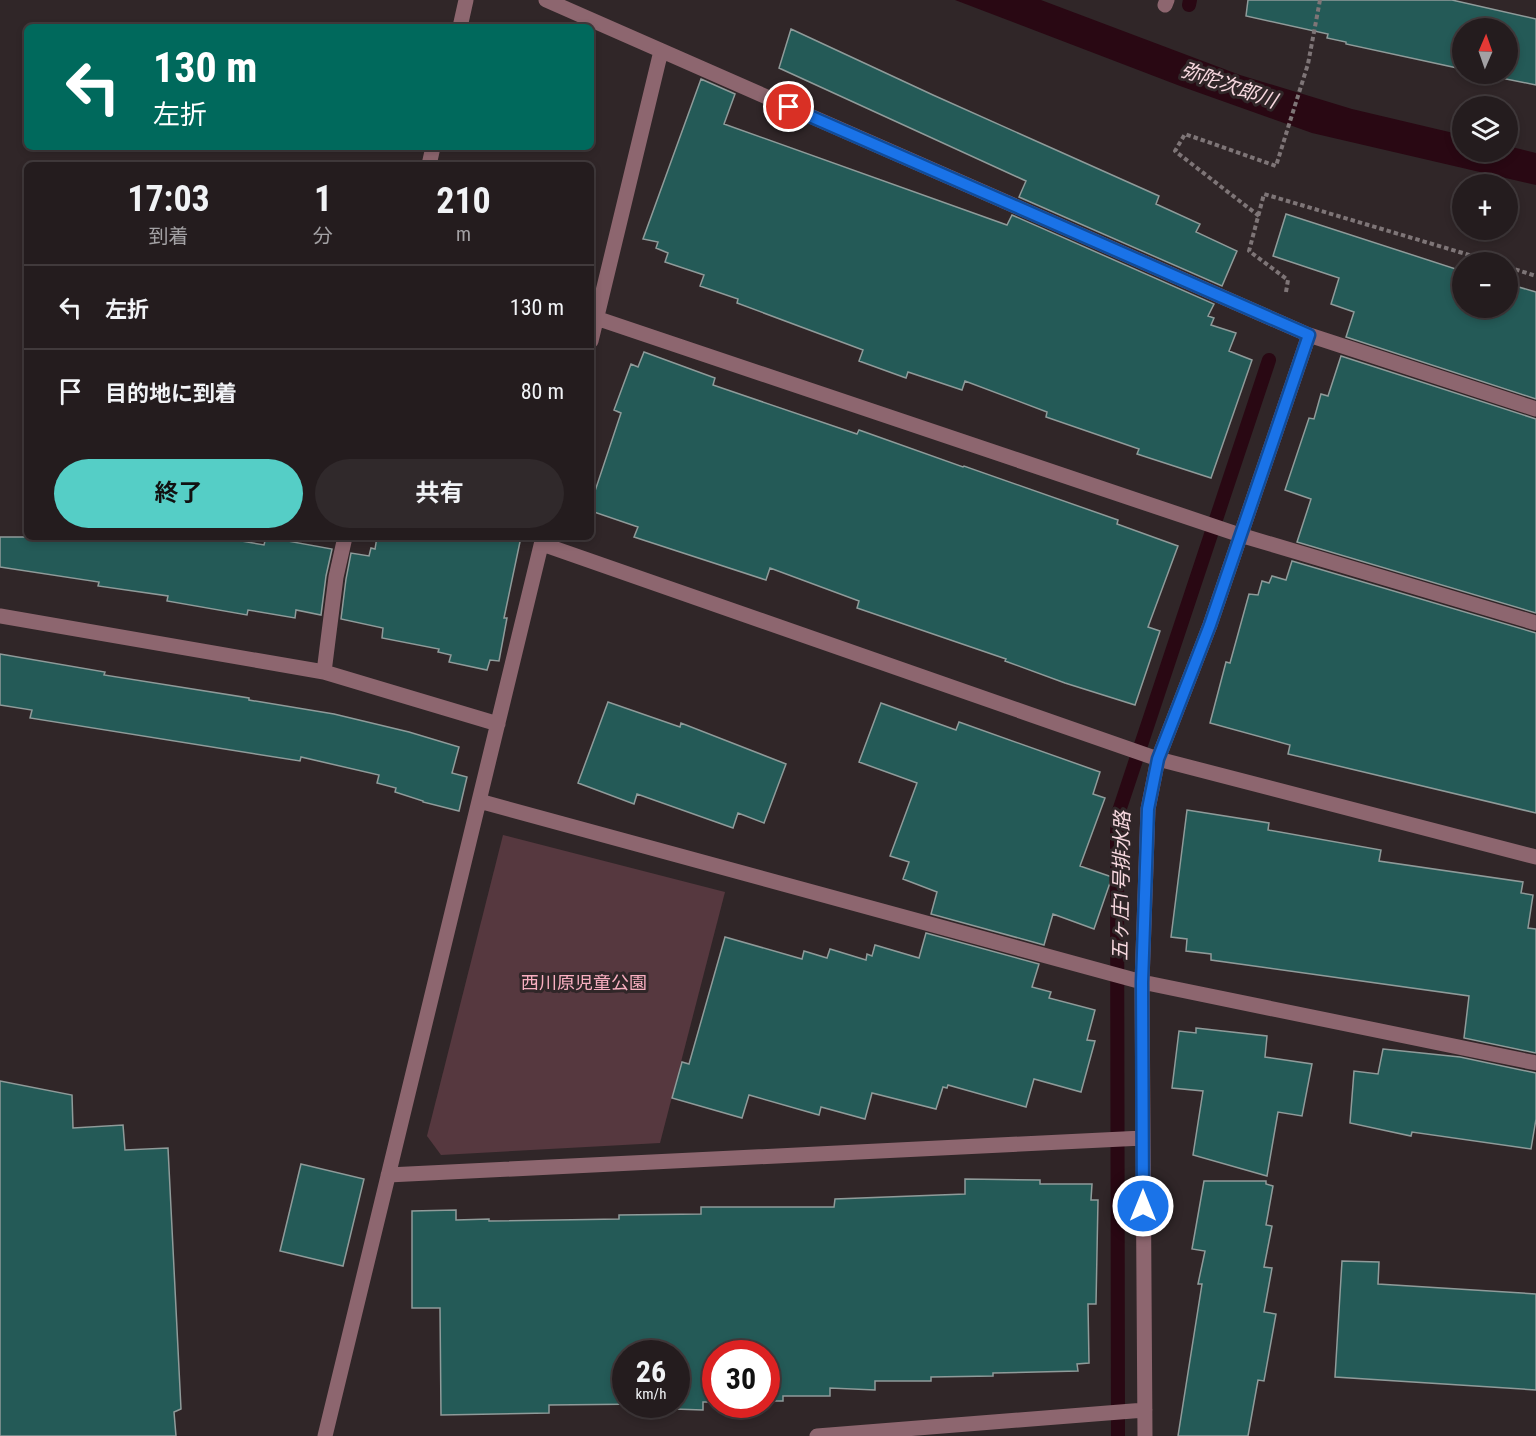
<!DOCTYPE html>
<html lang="ja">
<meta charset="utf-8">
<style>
body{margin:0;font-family:"Roboto Condensed","Noto Sans JP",sans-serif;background:#30292b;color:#f1f3f6;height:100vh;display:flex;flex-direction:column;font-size:22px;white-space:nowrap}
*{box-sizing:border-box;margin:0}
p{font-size:20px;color:#a3a1a4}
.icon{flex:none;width:33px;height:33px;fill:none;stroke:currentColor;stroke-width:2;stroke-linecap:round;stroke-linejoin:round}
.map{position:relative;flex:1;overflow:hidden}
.side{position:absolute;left:24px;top:162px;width:570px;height:378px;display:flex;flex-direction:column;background:#241c1e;border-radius:9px;box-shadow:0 3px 9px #0003,0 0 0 2px #413a3c}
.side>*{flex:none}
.hud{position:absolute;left:24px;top:24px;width:570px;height:126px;border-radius:9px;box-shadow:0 3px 9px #0003,0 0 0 2px #413a3c;background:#00695c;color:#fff;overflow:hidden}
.needle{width:39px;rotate:2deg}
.fabs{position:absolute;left:1452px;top:18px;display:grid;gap:12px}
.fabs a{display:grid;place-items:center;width:66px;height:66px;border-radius:50%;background:#241c1e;box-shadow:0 3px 9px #0003,0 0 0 2px #413a3c;font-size:30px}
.speed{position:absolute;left:612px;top:1340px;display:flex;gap:12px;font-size:30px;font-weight:700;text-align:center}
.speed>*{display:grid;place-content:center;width:78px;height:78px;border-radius:50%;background:#241c1e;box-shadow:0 3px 9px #0003,0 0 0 2px #413a3c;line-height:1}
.speed small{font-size:15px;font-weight:400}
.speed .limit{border:9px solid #d22;background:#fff;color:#111}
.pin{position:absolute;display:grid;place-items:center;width:51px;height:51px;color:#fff;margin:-26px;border:3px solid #fff;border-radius:50%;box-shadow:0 2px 6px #0007}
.me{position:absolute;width:66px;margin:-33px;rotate:0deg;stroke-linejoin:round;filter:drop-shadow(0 0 4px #0008)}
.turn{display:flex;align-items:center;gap:21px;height:126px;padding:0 30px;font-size:27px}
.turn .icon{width:78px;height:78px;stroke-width:2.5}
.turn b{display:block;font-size:42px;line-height:51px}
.eta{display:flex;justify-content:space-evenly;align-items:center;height:102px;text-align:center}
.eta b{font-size:36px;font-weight:700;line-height:42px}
.cta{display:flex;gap:12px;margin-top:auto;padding:12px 30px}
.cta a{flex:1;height:69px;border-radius:36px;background:#55cec6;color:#111;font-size:24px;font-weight:700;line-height:69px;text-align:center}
.cta a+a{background:#30292b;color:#f1f3f6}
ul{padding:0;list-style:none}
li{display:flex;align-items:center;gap:18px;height:84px;padding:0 30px;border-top:2px solid #413a3c}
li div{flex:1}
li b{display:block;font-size:22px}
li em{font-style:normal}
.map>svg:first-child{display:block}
.green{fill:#56383f}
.water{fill:#290813}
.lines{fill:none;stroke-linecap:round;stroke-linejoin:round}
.stream{stroke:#290813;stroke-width:14}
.building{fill:#245a57;stroke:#8f9b9a;stroke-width:1.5;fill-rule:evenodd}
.path{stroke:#7e7577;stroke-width:4;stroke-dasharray:4.5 3;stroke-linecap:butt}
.minor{stroke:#8d666f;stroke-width:15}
.route-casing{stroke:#114b97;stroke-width:15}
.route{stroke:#1a73e8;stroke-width:10}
.labels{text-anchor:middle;stroke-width:6;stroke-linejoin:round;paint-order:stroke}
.park-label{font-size:18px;fill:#f8afc0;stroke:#302628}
.water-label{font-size:20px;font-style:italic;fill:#f7d8df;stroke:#302628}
</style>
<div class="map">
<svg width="1536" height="1436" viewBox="0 0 1536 1436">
<rect width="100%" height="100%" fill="#302628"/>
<path class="green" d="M503,835l222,57 -65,251 -219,12 -14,-19z"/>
<path class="water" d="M955,0h86l199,75 112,34 110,26v17h46v-6l28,7v32l-224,-52 -132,-47z"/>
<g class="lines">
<path class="stream" d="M1189,5l1,-5
M1118,1436l-1,-605 2,-20 150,-451"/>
</g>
<path class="building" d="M1248,0h204l84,19v66l-55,-11h27v-46h-46v41l-116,-25v-2l-19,-4 1,-4 -82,-18z
M791,29l142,66 226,101 -3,8 44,20 -4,8 41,19 -15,35 -203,-89 7,-16 -247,-113z
M701,79l34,15 -11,30 283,101 5,-10 202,89 -6,12 6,2 -3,7 25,8 -7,18 23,9 -41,118 -74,-24 2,-5 -93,-32 1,-5 -82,-31 -3,9 -54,-18 -2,6 -47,-17 4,-11 -126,-47 1,-4 -38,-13 4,-11 -39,-13 3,-9 -12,-5 2,-6 -15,-3z
M1286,214l176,57v37h46v-24l28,8v107l-190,-62 8,-25 -23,-8 8,-26 -66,-22z
M644,352l71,26 -2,7 144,49 2,-4 104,37 1,-1 154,54 -1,4 61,22 -30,81 12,4 -25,74 -70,-22 -60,-22 1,-2 -149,-51 2,-7 -89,-33 -4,12 -132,-43 4,-10 -47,-16v-8l30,-90 -7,-3 17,-46 7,3z
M1341,356l195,63v194l-239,-71 14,-43 -26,-9 24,-72 5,1 7,-25 7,2z
M0,537h218l46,8 2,-8 66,12 -6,27 -5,39 -25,-5 -1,8 -47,-8 -1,5 -80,-14 1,-5 -70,-10 1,-4 -99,-15z
M377,537h144l-17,81h3l-8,43 -9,-1 -3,10 -38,-8 2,-7 -13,-3 1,-3 -57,-11 1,-10 -42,-9 5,-40 5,-26 18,3 2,-8 4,1z
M1292,561l244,72v180l-248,-59 2,-9 -80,-22 16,-61 4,1 19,-69 9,1 4,-14 7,2 3,-7 14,4z
M0,654l105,18 -1,3 145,23v2l85,14 75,18 50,15 -7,26 15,4 -8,34 -36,-9v-1l-28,-9 1,-4 -19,-5 2,-8 -78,-18 -1,4 -270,-43 2,-8 -32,-5z
M608,702l72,25 1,-4 105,41 -22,59 -26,-10 -5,15 -96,-34 -3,10 -56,-21z
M881,703l75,27 3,-8 141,50 -7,22 12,4 -25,68 32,11 -18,52 -41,-15 -9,31 -113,-31 6,-22 -34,-13 6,-17 -19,-6 27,-73 -58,-21z
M1187,810l82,13 -1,7 113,20 -2,11 144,21 -2,11 12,2 -5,33 8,1v124l-72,-15 5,-42 -258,-36v-6l-25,-3 1,-12 -16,-2z
M926,933l113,31 -7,23 19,5 -2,6 46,12 -8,30 8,1 -14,51 -47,-13 -8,28 -78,-22 -1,3 -4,-1 -7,22 -64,-16 -7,26 -44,-12 -2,8 -70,-20 -7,23 -70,-20 10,-36 7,2 36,-127 77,22 2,-8 23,7 3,-9 36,11 1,-6 5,2 3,-11 44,13z
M1196,1028l71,8 -2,21 47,7 -10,52 -24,-4 -11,64 -74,-21 10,-64 -31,-3 7,-57 17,2z
M1383,1049l77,8 76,16v46l-5,30 -119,-17 -1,4 -61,-13 4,-52 24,3z
M0,1081l72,14 1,33 50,-3 2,25 43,-2 13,261 -7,3 2,24h-176z
M301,1164l63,15 -21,87 -63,-15z
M965,1179l75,1v4h52l-1,16h7l-2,104h-8l1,59 -12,1 1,7 -85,2v3l-62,1v4h-56v9l-45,-2v8h-47v5h-17v-48h-50v49h-13v8l-58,-2v-4l-96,1v8l-108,2 -1,-107h-28v-97l44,-1v10l33,-1v2l130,-2v-4l82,-1v-7h133l1,-8 130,-5zM626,1353h50v51h-50z
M1204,1181h62v3l7,2 -7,39 6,1 -8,41 8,1 -8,44 12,2 -12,67 -6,-1 -10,56h-70l24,-152h-4l7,-33 -13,-2z
M1342,1261l37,1 -1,22 158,10v96l-201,-13z"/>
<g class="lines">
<path class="path" d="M1259,216l-84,-65 10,-17 91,32 32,-102 12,-64
M1508,267l28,9
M1286,292l2,-12 -39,-29 15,-57 229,68"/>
<path class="minor" d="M546,0l763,335 227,74
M1165,5l2,-5
M460,27l6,-27
M429,165l4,-18
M596,318l644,217 296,88
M591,341l70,-290
M542,544l616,215 378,98
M0,616l324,56 174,52
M324,672l12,-95 9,-40
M479,801l663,181 394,81
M388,1175l755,-37
M325,1436l218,-899
M817,1436l328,-26
M1145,1436l-3,-454 6,-173 10,-50 52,-134 99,-290"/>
</g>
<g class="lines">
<g class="route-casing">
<path id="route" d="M789,107l520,228 -99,290 -52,134 -10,50 -6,173 1,224"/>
</g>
<use href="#route" class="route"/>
</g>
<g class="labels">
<g class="park-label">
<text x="584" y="989">西川原児童公園</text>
</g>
<g class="water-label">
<text transform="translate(1229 85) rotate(19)" y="7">弥陀次郎川</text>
<text transform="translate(1121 886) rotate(-89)" y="7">五ヶ庄1号排水路</text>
</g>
</g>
</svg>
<div class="fabs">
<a><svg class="needle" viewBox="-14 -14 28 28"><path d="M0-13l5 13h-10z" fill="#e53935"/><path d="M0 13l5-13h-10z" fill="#a3a1a4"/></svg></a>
<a><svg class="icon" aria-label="layers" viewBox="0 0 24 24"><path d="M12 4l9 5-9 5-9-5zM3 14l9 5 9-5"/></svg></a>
<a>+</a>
<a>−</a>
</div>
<div class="speed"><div>26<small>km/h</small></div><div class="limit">30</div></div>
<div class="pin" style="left:789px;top:107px;background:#d93025"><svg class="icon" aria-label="arrive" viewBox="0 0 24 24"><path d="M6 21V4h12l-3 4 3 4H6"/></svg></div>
<svg class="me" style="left:1143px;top:1206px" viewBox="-20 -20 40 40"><circle r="17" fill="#1a73e8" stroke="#fff" stroke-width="3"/><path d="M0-11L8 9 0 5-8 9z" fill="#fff"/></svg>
<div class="hud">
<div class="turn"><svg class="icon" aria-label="left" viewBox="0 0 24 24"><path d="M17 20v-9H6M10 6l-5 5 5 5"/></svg><div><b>130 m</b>左折</div></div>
</div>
<section class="side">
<div class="eta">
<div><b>17:03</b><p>到着</p></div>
<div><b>1</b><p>分</p></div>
<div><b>210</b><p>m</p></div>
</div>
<ul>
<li><svg class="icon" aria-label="left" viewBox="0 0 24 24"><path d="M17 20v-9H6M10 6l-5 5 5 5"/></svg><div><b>左折</b></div><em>130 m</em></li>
<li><svg class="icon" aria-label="arrive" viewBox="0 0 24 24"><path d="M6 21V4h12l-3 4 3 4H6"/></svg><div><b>目的地に到着</b></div><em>80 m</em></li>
</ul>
<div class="cta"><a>終了</a><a>共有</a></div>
</section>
</div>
